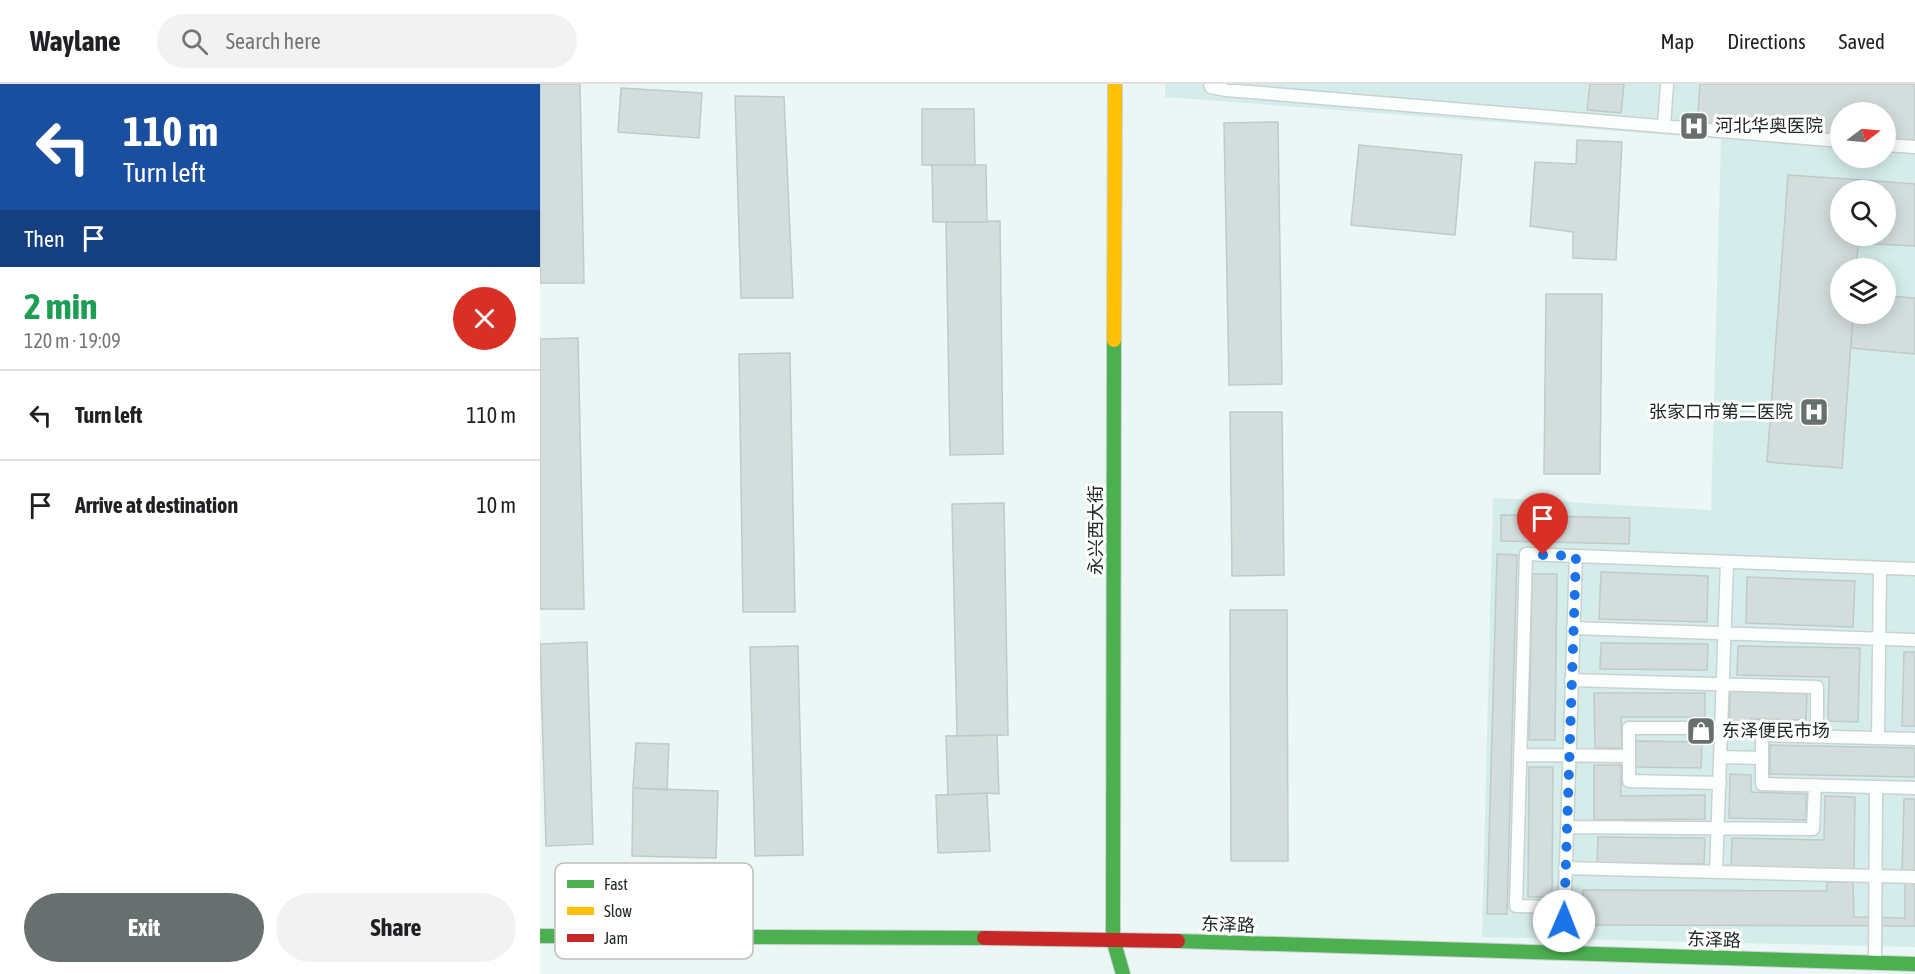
<!DOCTYPE html>
<meta charset="utf-8">
<style>
body{margin:0;font-family:"Asap Condensed","Noto Sans SC",sans-serif;background:#f2f2f2;color:#202124;height:100vh;display:flex;flex-direction:column;font-size:22px;white-space:nowrap}
*{box-sizing:border-box;margin:0}
p{font-size:20px;color:#757577}
.icon{flex:none;width:33px;height:33px;fill:none;stroke:currentColor;stroke-width:2;stroke-linecap:round;stroke-linejoin:round}
.map{position:relative;flex:1;overflow:hidden}
.details{display:flex;flex-direction:column;background:#fff;width:540px}
.details>*{flex:none}
.guide{background:#1a4fa0;color:#fff;overflow:hidden}
.needle{width:39px;rotate:74deg}
.controls{position:absolute;left:1290px;top:18px;display:grid;gap:12px}
.controls a{display:grid;place-items:center;width:66px;height:66px;border-radius:50%;background:#fff;box-shadow:0 3px 15px #0003;font-size:30px}
.pin{position:absolute;display:grid;place-items:center;width:51px;height:51px;color:#fff;margin:-62px -26px;border-radius:50% 50% 50% 0;rotate:-45deg;box-shadow:0 0 6px #0007}
.pin .icon{rotate:45deg}
.me{position:absolute;width:66px;margin:-33px;rotate:1deg;stroke-linejoin:round;filter:drop-shadow(0 0 4px #0008)}
.turn{display:flex;align-items:center;gap:21px;height:126px;padding:0 24px;font-size:27px}
.turn .icon{width:78px;height:78px;stroke-width:2.5}
.turn b{display:block;font-size:42px;line-height:51px}
.then{display:flex;align-items:center;height:57px;padding:0 24px;background:#0003;gap:12px;font-size:22px}
.round{display:grid;place-items:center;flex:none;width:63px;height:63px;border-radius:32px;background:#f2f2f2}
.headline{display:flex;align-items:center;justify-content:space-between;height:102px;padding:0 24px}
h1{font-size:36px;font-weight:700;line-height:45px;color:#1e9e55}
.action{display:flex;gap:12px;margin-top:auto;padding:12px 24px}
.action a{flex:1;height:69px;border-radius:36px;background:#67706f;color:#fff;font-size:24px;font-weight:700;line-height:69px;text-align:center}
.action a+a{background:#f2f2f2;color:#202124}
ul{padding:0;list-style:none}
li{display:flex;align-items:center;gap:18px;height:90px;padding:0 24px;border-top:2px solid #e0e0e0}
li div{flex:1}
li b{display:block;font-size:22px}
li em{font-style:normal}
header{display:flex;align-items:center;gap:36px;box-sizing:border-box;height:84px;padding:0 30px;background:#fff;border-bottom:2px solid #e0e0e0}
header strong{font-size:28px}
nav{display:flex;gap:33px;margin-inline-start:auto;font-size:21px}
.search{width:420px;height:54px;background:#f2f2f2;display:flex;align-items:center;gap:15px;box-sizing:border-box;padding:0 21px;border-radius:33px;color:#757577;font-size:22px}
main{display:flex;flex:1;min-height:0}
.map>svg:first-child{display:block}
.built{fill:#d5edea;fill-rule:evenodd}
.building{fill:#d3dedc;stroke:#c0cac9;stroke-width:1.5}
.lines{fill:none;stroke-linecap:round;stroke-linejoin:round}
.lane-casing{stroke:#c8d2d1;stroke-width:15}
.fast-casing{stroke:#c8d2d1;stroke-width:16}
.slow-casing{stroke:#c8d2d1;stroke-width:16}
.jam-casing{stroke:#c8d2d1;stroke-width:16}
.lane{stroke:#fcfefe;stroke-width:12}
.fast{stroke:#4caf50;stroke-width:14}
.slow{stroke:#ffc107;stroke-width:14}
.jam{stroke:#c62828;stroke-width:14}
.route{stroke:#1a73e8;stroke-width:10;stroke-dasharray:0 18}
.labels{text-anchor:middle;stroke-width:6;stroke-linejoin:round;paint-order:stroke}
.poi-label{font-size:18px;fill:#202827;stroke:#fff;text-anchor:start}
.street-label{font-size:18px;fill:#202827;stroke:#fff}
.key{fill:#fff;stroke:#bcbebe;stroke-width:1.5}
.key-label{font-size:16px;fill:#202827}
</style>
<header>
<strong>Waylane</strong>
<div class="search"><svg class="icon" aria-label="search" viewBox="0 0 24 24"><circle cx="10" cy="10" r="6"/><path d="M15 15l6 6"/></svg>Search here</div>
<nav><a>Map</a><a>Directions</a><a>Saved</a></nav>
</header>
<main>
<section class="details">
<div class="guide">
<div class="turn"><svg class="icon" aria-label="left" viewBox="0 0 24 24"><path d="M17 20v-9H6M10 6l-5 5 5 5"/></svg><div><b>110 m</b>Turn left</div></div>
<div class="then">Then<svg class="icon" aria-label="arrive" viewBox="0 0 24 24"><path d="M6 21V4h12l-3 4 3 4H6"/></svg></div>
</div>
<div class="headline"><div><h1>2 min</h1><p>120 m · 19:09</p></div><a class="round" style="background:#d93025;color:#fff"><svg class="icon" aria-label="close" viewBox="0 0 24 24"><path d="M6 6l12 12M18 6L6 18"/></svg></a></div>
<ul>
<li><svg class="icon" aria-label="left" viewBox="0 0 24 24"><path d="M17 20v-9H6M10 6l-5 5 5 5"/></svg><div><b>Turn left</b></div><em>110 m</em></li>
<li><svg class="icon" aria-label="arrive" viewBox="0 0 24 24"><path d="M6 21V4h12l-3 4 3 4H6"/></svg><div><b>Arrive at destination</b></div><em>10 m</em></li>
</ul>
<div class="action"><a>Exit</a><a>Share</a></div>
</section>
<div class="map">
<svg width="1375" height="890" viewBox="0 0 1375 890">
<rect width="100%" height="100%" fill="#eaf7f5"/>
<path class="built" d="M625,0h750v863l-433,-10 11,-439 218,12 10,-371 -556,-42zM1300,28h46v46h-46zM1300,106h46v46h-46zM1300,184h46v46h-46z"/>
<path class="building" d="M0,0h40l4,199h-44z
M1050,0h34l-3,29 -34,-3z
M1160,0h215v58l-29,-2v-28h-46v24l-143,-13z
M81,4l81,5 -3,45 -81,-6z
M195,12l49,1 9,201h-52z
M382,25h52l1,56h-53z
M738,38l4,262 -53,1 -5,-262z
M1037,56l45,2 -6,118 -43,-2v-26l-43,-6 5,-64 41,2z
M819,61l103,10 -7,80 -104,-10z
M392,81h54l1,57h-54z
M1248,91l75,5 -1,10h-22v46h19l-3,32h-16v46h13l-11,154 -75,-6z
M1323,96l52,4v62l-57,-3 1,-7h27v-46h-24z
M460,137l3,233 -53,1 -4,-233z
M1006,210h56l-2,180h-56z
M1346,212l29,2v56l-64,-6 2,-34h33z
M38,254l6,271h-44v-270z
M250,269l5,259h-52l-4,-258z
M690,328h52l2,163 -52,1z
M464,419l4,232 -51,1 -5,-232z
M961,431l129,3 -1,26 -128,-3z
M957,470l20,1 -10,359h-20z
M1061,488l107,4 -1,46 -108,-3z
M992,490h25l-2,166h-26z
M1207,493l108,4 -2,46 -107,-4z
M690,526h57l1,251h-57z
M47,558l6,202 -47,2 -6,-202z
M1061,559l107,1 -1,26 -107,-1z
M258,562l5,209 -48,1 -5,-209z
M1198,562l122,2 -2,74 -30,-1 1,-44 -92,-2z
M1364,568h11v74h-13z
M1190,607l77,3 -1,26 -56,-1v17l-21,-1z
M1054,609h111v24h-84l1,31h-27z
M457,651l2,59 -12,-1 -39,2 -2,-59z
M1095,657l67,1 -1,26 -67,-1z
M96,659l33,1 -2,46 -34,-2z
M1230,661l145,3v29l-145,-3z
M1054,681h27v31l84,-1v24l-111,1z
M989,683h24l-1,130h-24z
M1190,690l21,1v17l55,2v26l-77,-2z
M93,704l85,3 -2,67 -84,-2z
M447,709l3,58 -52,2 -2,-58z
M1285,712l30,1 -1,73 -123,-3 1,-29 92,2z
M1364,715h11v74h-13z
M1058,753l107,1 -1,26 -107,-1z
M1287,798h26l1,35 51,1v-36h10v44l-332,-1v-35l244,1z"/>
<g class="lines">
<g class="lane-casing">
<path id="lane" d="M670,0l1,3 15,3 614,51
M1124,42l3,-42
M1346,61l29,2
M1033,544l342,12
M1031,596l246,7v49
M1338,654l2,-170
M1375,655l-153,-4v49l153,4
M981,671l108,1
M1180,673l42,1
M1180,699l-91,-2v-53h93
M1027,743l246,2 2,-44
M1025,784l350,9
M1176,788l11,-310
M1024,823l-48,-1 10,-352 50,2
M1023,869l13,-397 339,13
M1335,879l1,-176"/>
</g>
<g class="fast-casing">
<path id="fast" d="M574,256l-1,599 10,35
M0,852l444,2
M638,857l737,23"/>
</g>
<g class="slow-casing">
<path id="slow" d="M574,256l1,-256"/>
</g>
<g class="jam-casing">
<path id="jam" d="M444,854l194,3"/>
</g>
<use href="#lane" class="lane"/>
<use href="#fast" class="fast"/>
<use href="#slow" class="slow"/>
<use href="#jam" class="jam"/>
</g>
<g class="lines">
<path class="route" d="M1003,471l33,1 -12,365"/>
</g>
<defs>
<g id="hospital-square" transform="scale(1.5)"><rect x="-9" y="-9" width="18" height="18" rx="4" fill="#67706f" stroke="#fff"/><path d="M-5-5h3v3.5h4V-5h3V5h-3V1.5h-4V5h-3Z" fill="#fff"/></g>
<g id="shop-square" transform="scale(1.5)"><rect x="-9" y="-9" width="18" height="18" rx="4" fill="#67706f" stroke="#fff"/><path d="M-5-2.5h2.3a2.7 3.5 0 0 1 5.4 0H5L5.5 6h-11ZM-1.5-2.5h3a1.5 2.3 0 0 0-3 0Z" fill="#fff"/></g>
</defs>
<g fill-rule="evenodd">
<use href="#hospital-square" x="1154" y="42"/>
<use href="#hospital-square" x="1274" y="328"/>
<use href="#shop-square" x="1161" y="647"/>
</g>
<g class="labels">
<g class="poi-label">
<text x="1175" y="48">河北华奥医院</text>
<text x="1253" y="334" text-anchor="end">张家口市第二医院</text>
<text x="1182" y="653">东泽便民市场</text>
</g>
<g class="street-label">
<text transform="translate(556 446) rotate(-90)" y="6">永兴西大街</text>
<text transform="translate(688 841) rotate(2)" y="6">东泽路</text>
<text transform="translate(1174 856) rotate(2)" y="6">东泽路</text>
</g>
</g>
<rect x="15" y="779" width="198" height="96" rx="9" class="key"/>
<rect x="27" y="796" width="27" height="8" fill="#4caf50"/>
<rect x="27" y="823" width="27" height="8" fill="#ffc107"/>
<rect x="27" y="850" width="27" height="8" fill="#c62828"/>
<g class="key-label">
<text x="64" y="806">Fast</text>
<text x="64" y="833">Slow</text>
<text x="64" y="860">Jam</text>
</g>
</svg>
<div class="controls">
<a><svg class="needle" viewBox="-14 -14 28 28"><path d="M0-13l5 13h-10z" fill="#e53935"/><path d="M0 13l5-13h-10z" fill="#757577"/></svg></a>
<a><svg class="icon" aria-label="search" viewBox="0 0 24 24"><circle cx="10" cy="10" r="6"/><path d="M15 15l6 6"/></svg></a>
<a><svg class="icon" aria-label="layers" viewBox="0 0 24 24"><path d="M12 4l9 5-9 5-9-5zM3 14l9 5 9-5"/></svg></a>
</div>
<div class="pin" style="left:1003px;top:471px;background:#d93025"><svg class="icon" aria-label="arrive" viewBox="0 0 24 24"><path d="M6 21V4h12l-3 4 3 4H6"/></svg></div>
<svg class="me" style="left:1024px;top:837px" viewBox="-20 -20 40 40"><circle r="19" fill="#fff"/><path d="M0-13L10 11 0 6-10 11z" fill="#1a73e8"/></svg>
</div>
</main>
